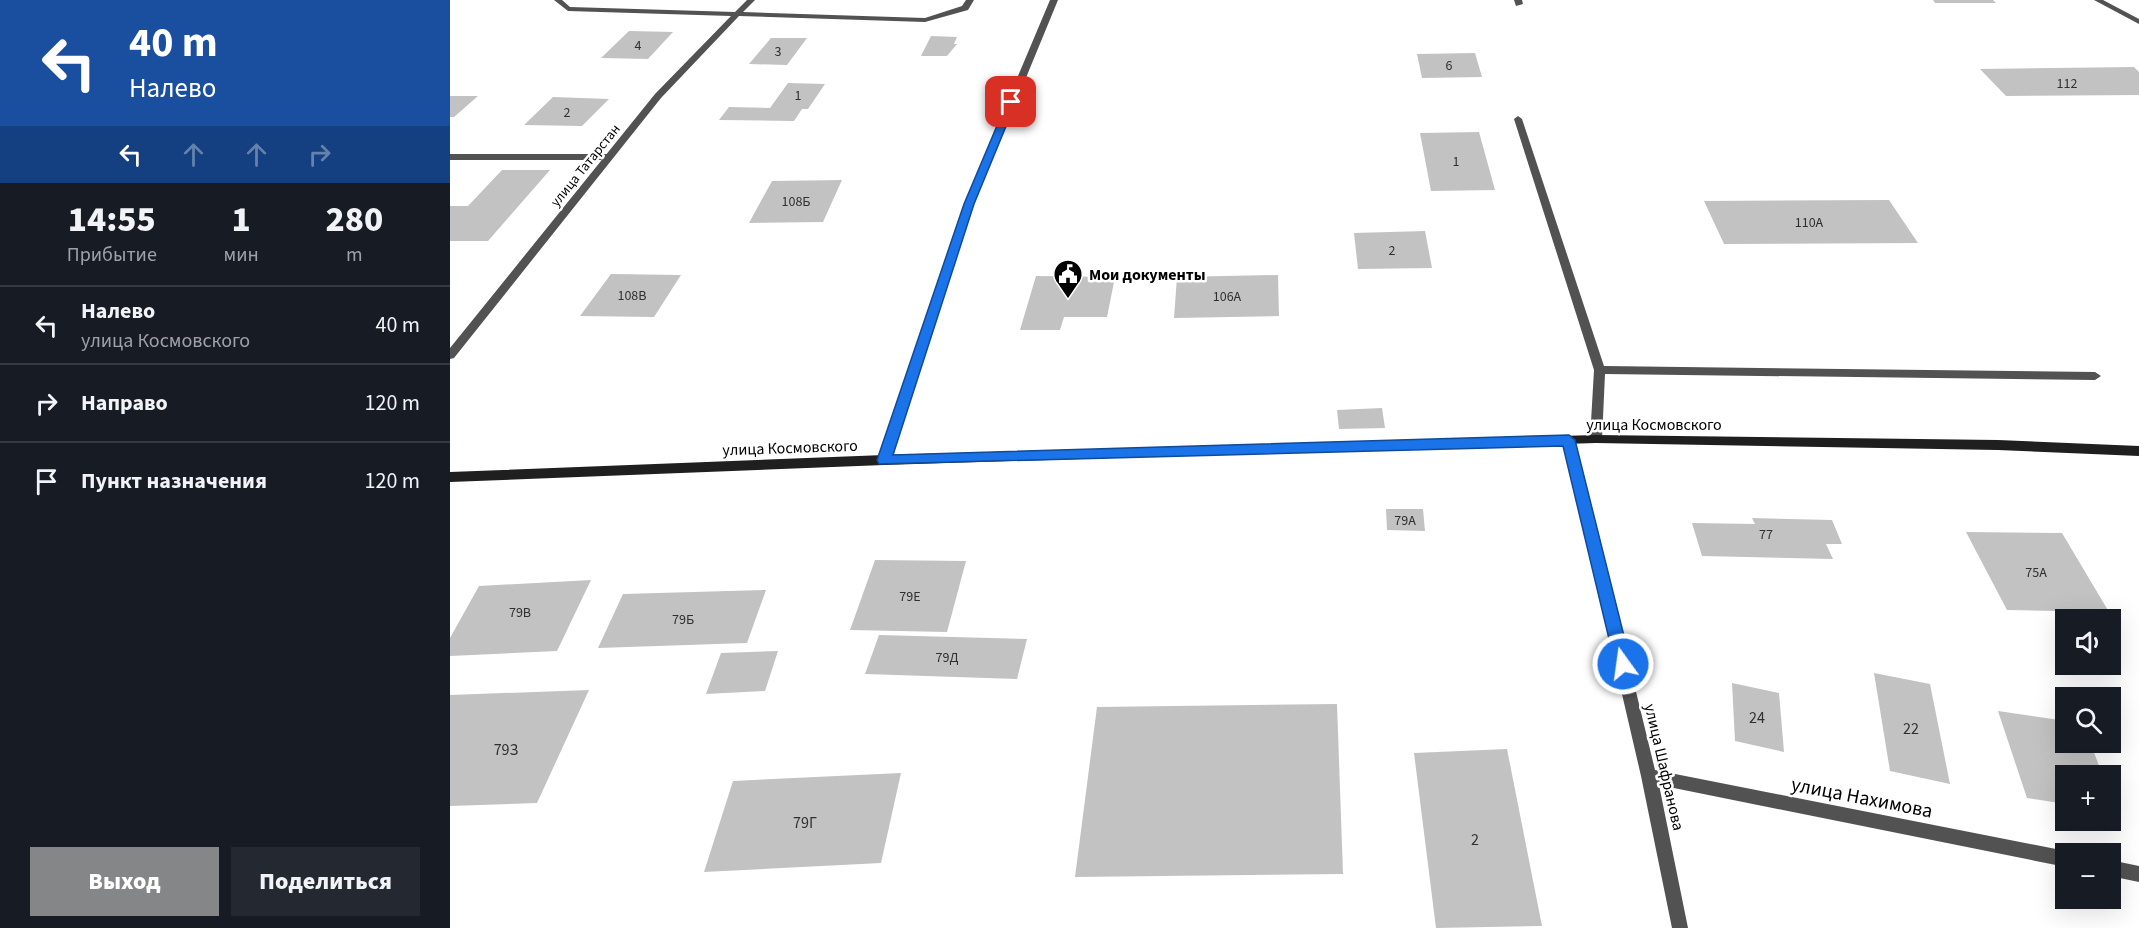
<!DOCTYPE html>
<html lang="ru">
<meta charset="utf-8">
<style>
body{margin:0;font-family:"Source Sans 3",sans-serif;background:#242831;color:#f1f3f6;height:100vh;display:flex;flex-direction:column;font-size:22px;white-space:nowrap}
*{box-sizing:border-box;margin:0}
p{font-size:20px;color:#9ea1a6}
.icon{flex:none;width:33px;height:33px;fill:none;stroke:currentColor;stroke-width:2;stroke-linecap:round;stroke-linejoin:round}
.map{position:relative;flex:1;overflow:hidden}
.panel{display:flex;flex-direction:column;background:#171b24;width:450px}
.panel>*{flex:none}
.guide{background:#1a4fa0;color:#fff;overflow:hidden}
.tools{position:absolute;left:1605px;top:609px;display:grid;gap:12px}
.tools a{display:grid;place-items:center;width:66px;height:66px;border-radius:0px;background:#171b24;box-shadow:0 6px 24px #0002;font-size:30px}
.pin{position:absolute;display:grid;place-items:center;width:51px;height:51px;color:#fff;margin:-26px;border-radius:12px;box-shadow:0 3px 9px #0006}
.me{position:absolute;width:66px;margin:-33px;rotate:346deg;stroke-linejoin:round;filter:drop-shadow(0 0 4px #0008)}
.turn{display:flex;align-items:center;gap:21px;height:126px;padding:0 30px;font-size:27px}
.turn .icon{width:78px;height:78px;stroke-width:2.5}
.turn b{display:block;font-size:42px;line-height:51px}
.lanes{display:flex;align-items:center;height:57px;padding:0 30px;background:#0003;justify-content:center;gap:30px;direction:ltr}
.lanes .off{opacity:.35}
.eta{display:flex;justify-content:space-evenly;align-items:center;height:102px;text-align:center}
.eta b{font-size:36px;font-weight:800;line-height:42px}
.button{display:flex;gap:12px;margin-top:auto;padding:12px 30px}
.button a{flex:1;height:69px;border-radius:0px;background:#858687;color:#fff;font-size:24px;font-weight:800;line-height:69px;text-align:center}
.button a+a{background:#242831;color:#f1f3f6}
ul{padding:0;list-style:none}
li{display:flex;align-items:center;gap:18px;height:78px;padding:0 30px;border-top:2px solid #363941}
li div{flex:1}
li b{display:block;font-size:22px}
li em{font-style:normal}
main{display:flex;flex:1;min-height:0}
.map>svg:first-child{display:block}
.building{fill:#c2c2c2}
.lines{fill:none;stroke-linecap:round;stroke-linejoin:round}
.lane{fill:#525252;fill-rule:evenodd}
.street{fill:#525252;fill-rule:evenodd}
.secondary{fill:#1f1f1f;fill-rule:evenodd}
.route{fill:#1a73e8;stroke:#114b97;stroke-width:1.5}
.labels{text-anchor:middle;stroke-width:5;stroke-linejoin:round;paint-order:stroke}
.number-label{font-size:14px;fill:#303030}
.far-street-label{font-size:14px;fill:#000;stroke:#fff}
.poi-label{font-size:16px;font-weight:bold;fill:#000;stroke:#fff;text-anchor:start}
.street-label{font-size:16px;fill:#000;stroke:#fff}
.near-number-label{font-size:16px;fill:#303030}
.near-street-label{font-size:20px;fill:#000;stroke:#fff}
</style>
<main>
<section class="panel">
<div class="guide">
<div class="turn"><svg class="icon" aria-label="left" viewBox="0 0 24 24"><path d="M17 20v-9H6M10 6l-5 5 5 5"/></svg><div><b>40 m</b>Налево</div></div>
<div class="lanes"><svg class="icon" aria-label="left" viewBox="0 0 24 24"><path d="M17 20v-9H6M10 6l-5 5 5 5"/></svg><svg class="icon off" aria-label="ahead" viewBox="0 0 24 24"><path d="M12 20V5M6 11l6-6 6 6"/></svg><svg class="icon off" aria-label="ahead" viewBox="0 0 24 24"><path d="M12 20V5M6 11l6-6 6 6"/></svg><svg class="icon off" aria-label="right" viewBox="0 0 24 24"><path d="M7 20v-9h11M14 6l5 5-5 5"/></svg></div>
</div>
<div class="eta">
<div><b>14:55</b><p>Прибытие</p></div>
<div><b>1</b><p>мин</p></div>
<div><b>280</b><p>m</p></div>
</div>
<ul>
<li><svg class="icon" aria-label="left" viewBox="0 0 24 24"><path d="M17 20v-9H6M10 6l-5 5 5 5"/></svg><div><b>Налево</b><p>улица Космовского</p></div><em>40 m</em></li>
<li><svg class="icon" aria-label="right" viewBox="0 0 24 24"><path d="M7 20v-9h11M14 6l5 5-5 5"/></svg><div><b>Направо</b></div><em>120 m</em></li>
<li><svg class="icon" aria-label="arrive" viewBox="0 0 24 24"><path d="M6 21V4h12l-3 4 3 4H6"/></svg><div><b>Пункт назначения</b></div><em>120 m</em></li>
</ul>
<div class="button"><a>Выход</a><a>Поделиться</a></div>
</section>
<div class="map">
<svg width="1689" height="928" viewBox="0 0 1689 928">
<rect width="100%" height="100%" fill="#fff"/>
<path class="building" d="M1483,0h60l3,3h-61z
M179,31l44,1 -25,27 -47,-1z
M481,36l26,1 -3,7h3l-10,12h-26z
M321,38h36l-20,27 -38,-1z
M1025,53l7,24 -60,1 -5,-24z
M1684,67l5,5v23l-133,1 -26,-27z
M338,83l37,1 -17,25h-6l-8,12 -75,-1 10,-13 41,1z
M0,96h28l-24,21h-4z
M103,97l56,2 -27,27 -58,-1z
M1029,132l16,58 -64,1 -11,-58z
M52,170h48l-62,71h-38v-35h18z
M392,180l-19,42 -74,1 23,-42z
M1439,200l29,43 -194,1 -20,-43z
M975,231l7,37 -74,1 -4,-36z
M161,274l70,1 -27,42 -74,-1z
M828,275l1,41 -105,2 3,-41z
M586,276l79,1 -8,40h-43l-4,13h-40z
M932,408l3,20 -46,1 -2,-19z
M936,509h37l2,22 -38,-1z
M1302,518l80,2 10,24h-16l7,15 -131,-3 -10,-33 63,1z
M1516,532l96,1 47,79 -102,-2z
M425,560l91,1 -19,71 -97,-2z
M141,580l-34,71 -107,5v-18l29,-52z
M316,590l-19,53 -149,5 25,-54z
M429,635l148,4 -10,40 -152,-5z
M328,651l-13,40 -59,3 15,-41z
M1424,673l56,11 20,100 -60,-13z
M1282,683l47,10 5,59 -49,-11z
M139,690l-52,113 -87,3v-111z
M887,704l6,170 -268,3 22,-170z
M1548,711l68,10v21h24l13,34h-37v28l-39,-6z
M1057,749l35,177 -106,2 -22,-175z
M451,773l-20,90 -177,9 29,-91z"/>
<g class="lines">
<path class="lane" d="M1064,0h8l1,4 -7,2z
M1644,0h9l36,19v5z
M1068,116l4,3 82,247 491,6 6,4 -6,4 -490,-6 -3,65 -2,3h-8l-2,-3 4,-69 -80,-251z
M0,154h159l4,3 -4,3h-159z"/>
<path class="street" d="M104,0h8l8,7 165,5 12,-12h8l-12,12 182,6 37,-12 4,-6h8l-6,10 -43,12 -186,-6 -78,82 -207,260 -4,1v-11l205,-254 76,-78 -163,-5z
M600,0h8l-84,204 -84,256 -2,3h-8l-2,-3 86,-256z
M1119,436l6,4 80,330 411,81 6,3h-6v13l-407,-82 29,143h-16l-31,-152 -78,-336z
M1660,860l29,6v16l-29,-6z"/>
<path class="secondary" d="M1146,435l402,5 141,6v10l-141,-6 -402,-7 -712,22 -434,17v-10l434,-17z"/>
</g>
<path class="route" d="M561,99l5,3 -42,102 -81,251 676,-20 6,5 56,224 -3,6 -5,2 -6,-2 -2,-6 -52,-218 -684,18 -2,-4 87,-256 43,-102z"/>
<defs>
<g id="civic-pin" transform="scale(1.5)"><path d="M0 17L-7.5 6A9.5 9.5 0 1 1 7.5 6Z" fill="#000" stroke="#fff"/><path d="M-.6-6.5H3V-4.5H.6V-3L4-1V1h2V6H-6V1h2V-1L-.6-3ZM-1.2 2.5V6h2.4V2.5Z" fill="#fff"/></g>
</defs>
<g fill-rule="evenodd">
<use href="#civic-pin" x="618" y="274"/>
</g>
<g class="labels">
<g class="number-label">
<text x="188" y="50">4</text>
<text x="328" y="56">3</text>
<text x="999" y="70">6</text>
<text x="1617" y="88">112</text>
<text x="348" y="100">1</text>
<text x="117" y="117">2</text>
<text x="1006" y="166">1</text>
<text x="346" y="206">108Б</text>
<text x="1359" y="227">110А</text>
<text x="942" y="255">2</text>
<text x="182" y="300">108В</text>
<text x="777" y="301">106А</text>
<text x="955" y="525">79А</text>
<text x="1316" y="539">77</text>
<text x="1586" y="577">75А</text>
<text x="460" y="601">79Е</text>
<text x="70" y="617">79В</text>
<text x="233" y="624">79Б</text>
<text x="497" y="662">79Д</text>
</g>
<g class="far-street-label">
<text transform="translate(135 165) rotate(-51)" y="5">улица Татарстан</text>
</g>
<g class="poi-label">
<text x="639" y="280">Мои документы</text>
</g>
<g class="street-label">
<text x="1204" y="430">улица Космовского</text>
<text transform="translate(340 447) rotate(-2)" y="6">улица Космовского</text>
<text transform="translate(1215 767) rotate(77)" y="6">улица Шафранова</text>
</g>
<g class="near-number-label">
<text x="1307" y="723">24</text>
<text x="1461" y="734">22</text>
<text x="56" y="755">79З</text>
<text x="355" y="828">79Г</text>
<text x="1025" y="845">2</text>
</g>
<g class="near-street-label">
<text transform="translate(1412 797) rotate(11)" y="7">улица Нахимова</text>
</g>
</g>
</svg>
<div class="tools">
<a><svg class="icon" aria-label="sound" viewBox="0 0 24 24"><path d="M4 9h4l5-4v14l-5-4H4zM17 9q2 3 0 6"/></svg></a>
<a><svg class="icon" aria-label="search" viewBox="0 0 24 24"><circle cx="10" cy="10" r="6"/><path d="M15 15l6 6"/></svg></a>
<a>+</a>
<a>−</a>
</div>
<div class="pin" style="left:561px;top:102px;background:#d93025"><svg class="icon" aria-label="arrive" viewBox="0 0 24 24"><path d="M6 21V4h12l-3 4 3 4H6"/></svg></div>
<svg class="me" style="left:1173px;top:664px" viewBox="-20 -20 40 40"><circle r="17" fill="#1a73e8" stroke="#fff" stroke-width="3"/><path d="M0-11L8 9 0 5-8 9z" fill="#fff"/></svg>
</div>
</main>
